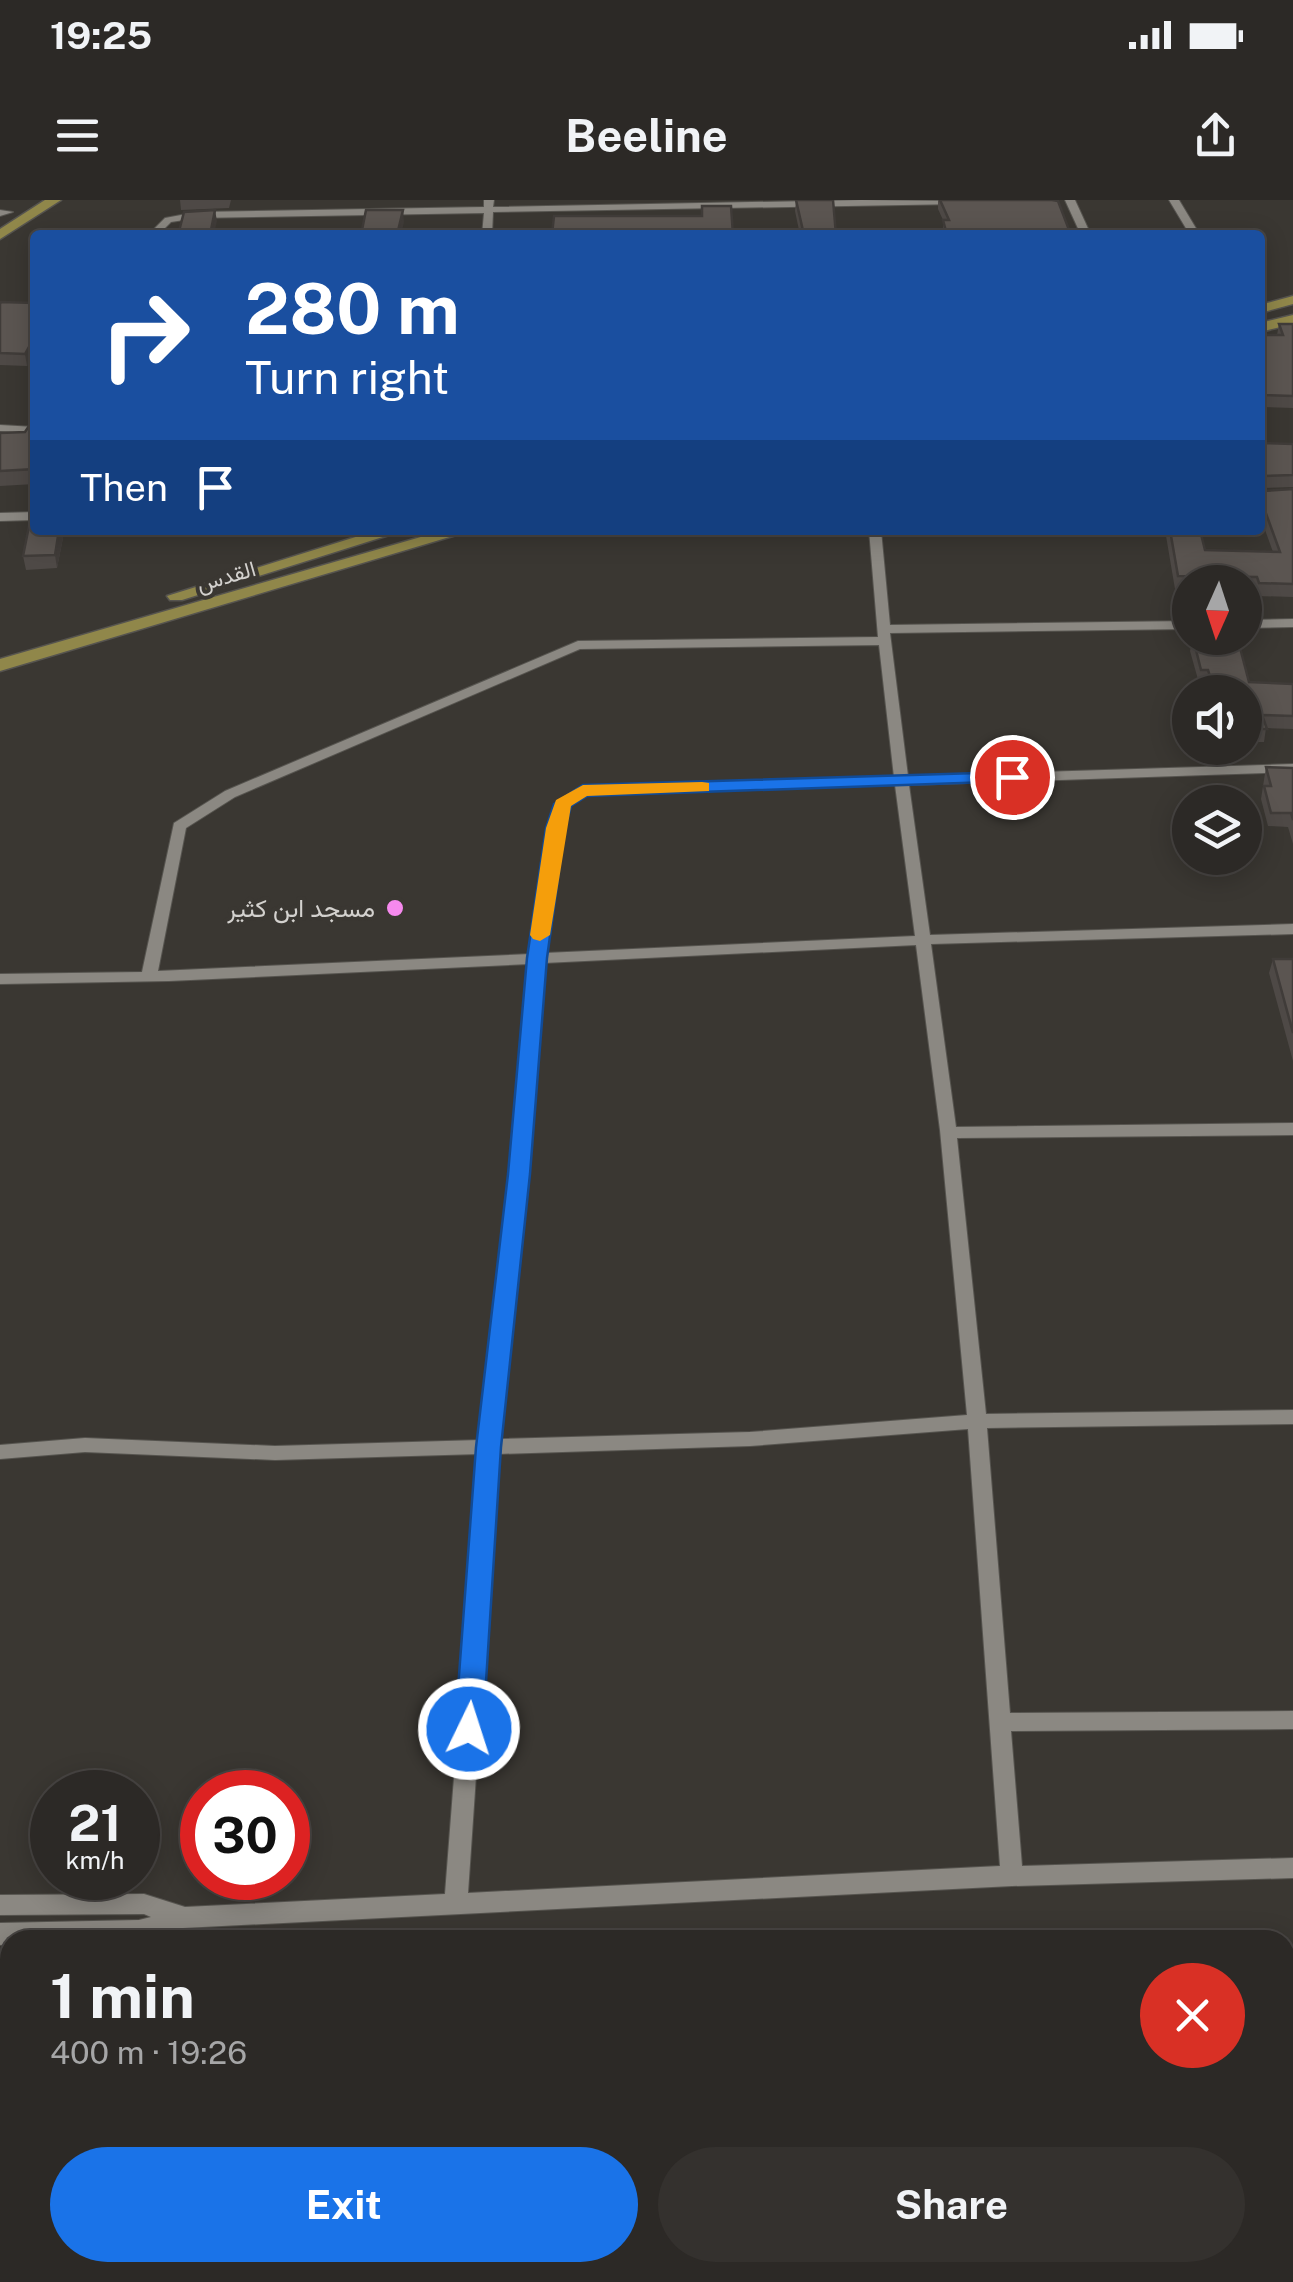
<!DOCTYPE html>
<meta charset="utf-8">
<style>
body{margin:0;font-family:"Public Sans",Vazirmatn,sans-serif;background:#34312e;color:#f1f3f6;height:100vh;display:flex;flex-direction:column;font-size:38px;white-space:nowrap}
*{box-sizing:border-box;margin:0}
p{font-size:32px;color:#a6a6a7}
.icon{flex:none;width:55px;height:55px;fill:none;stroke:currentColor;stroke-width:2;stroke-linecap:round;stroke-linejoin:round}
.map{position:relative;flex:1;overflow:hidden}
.details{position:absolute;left:0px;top:1730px;width:1295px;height:352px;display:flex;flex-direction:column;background:#2c2926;border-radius:30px 30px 0 0;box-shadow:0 5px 25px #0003,0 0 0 2px #484543}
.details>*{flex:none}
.guide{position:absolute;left:30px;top:30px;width:1235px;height:305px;border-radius:10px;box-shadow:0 5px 25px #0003,0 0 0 2px #484543;background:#1a4fa0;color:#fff;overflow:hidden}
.needle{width:65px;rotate:183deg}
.buttons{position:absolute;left:1172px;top:365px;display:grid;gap:20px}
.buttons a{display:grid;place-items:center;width:90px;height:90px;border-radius:50%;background:#2c2926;box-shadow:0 5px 25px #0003,0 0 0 2px #484543;font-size:50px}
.speed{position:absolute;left:30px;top:1570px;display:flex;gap:20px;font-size:50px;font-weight:700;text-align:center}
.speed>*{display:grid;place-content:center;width:130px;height:130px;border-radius:50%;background:#2c2926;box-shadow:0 5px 25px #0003,0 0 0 2px #484543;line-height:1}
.speed small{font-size:25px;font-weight:400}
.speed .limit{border:15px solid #d22;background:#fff;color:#111}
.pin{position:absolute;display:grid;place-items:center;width:85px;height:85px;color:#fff;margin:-42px;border:5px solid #fff;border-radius:50%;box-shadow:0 2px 10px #0007}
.me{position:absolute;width:110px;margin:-55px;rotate:4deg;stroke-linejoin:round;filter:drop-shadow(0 0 8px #0008)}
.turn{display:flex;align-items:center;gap:35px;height:210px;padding:0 50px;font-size:45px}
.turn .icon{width:130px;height:130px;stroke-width:2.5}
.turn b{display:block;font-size:70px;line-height:85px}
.then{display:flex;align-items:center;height:95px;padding:0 50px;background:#0003;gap:20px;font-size:38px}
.round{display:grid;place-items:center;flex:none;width:105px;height:105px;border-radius:52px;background:#34312e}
.overview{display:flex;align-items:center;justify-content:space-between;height:170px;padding:0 50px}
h1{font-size:60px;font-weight:700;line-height:75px}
.action{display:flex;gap:20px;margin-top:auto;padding:20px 50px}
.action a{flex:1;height:115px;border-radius:60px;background:#1a73e8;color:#fff;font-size:40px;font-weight:700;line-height:115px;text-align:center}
.action a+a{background:#34312e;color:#f1f3f6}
.status{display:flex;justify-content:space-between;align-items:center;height:70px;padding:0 50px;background:#2c2926;direction:ltr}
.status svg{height:28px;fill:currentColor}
header{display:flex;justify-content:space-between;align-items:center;height:130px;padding:0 50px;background:#2c2926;font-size:45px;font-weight:700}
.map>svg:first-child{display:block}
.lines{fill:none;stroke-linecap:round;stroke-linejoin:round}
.minor-casing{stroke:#56544f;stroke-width:2}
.major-casing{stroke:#56544f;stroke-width:3}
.minor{fill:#8b8882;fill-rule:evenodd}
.major{fill:#90874a;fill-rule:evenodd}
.wall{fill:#4e4946}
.shaded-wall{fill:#403c39}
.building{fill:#5b5551;stroke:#403c39;stroke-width:2.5}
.route{fill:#1a73e8;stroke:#114b97;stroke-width:2.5}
.slow{fill:#f59e0b}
.poi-dot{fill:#f689ee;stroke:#3a3732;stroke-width:4}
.labels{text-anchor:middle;stroke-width:8;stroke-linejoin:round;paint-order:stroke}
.far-street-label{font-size:22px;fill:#d3d1ce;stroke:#3a3732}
.poi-label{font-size:25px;fill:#d3d1ce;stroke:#3a3732;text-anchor:end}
</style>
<div class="status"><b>19:25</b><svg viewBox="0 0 49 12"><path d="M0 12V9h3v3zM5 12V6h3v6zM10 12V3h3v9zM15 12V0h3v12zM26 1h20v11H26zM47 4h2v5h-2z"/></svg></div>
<header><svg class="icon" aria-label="menu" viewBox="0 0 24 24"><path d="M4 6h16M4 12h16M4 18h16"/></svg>Beeline<svg class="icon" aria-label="share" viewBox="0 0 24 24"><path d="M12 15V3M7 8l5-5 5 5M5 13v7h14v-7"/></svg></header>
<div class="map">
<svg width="1293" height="2082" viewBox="0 0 1293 2082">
<rect width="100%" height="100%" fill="#3a3732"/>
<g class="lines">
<g class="minor-casing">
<path id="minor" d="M484,0h10l-1,7 368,-7 104,1 -5,3 -467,8 -1,23h-10l2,-22 -287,5 -26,4 -13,13h-10l17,-17 32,-6 287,-5z
M1065,0h10l16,35h-10z
M1169,0h10l21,35h-10z
M0,10l13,2 -13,4z
M0,225l35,2v6l-35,-2z
M35,312v8l-35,1v-8z
M869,330h12l9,95 300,-4v8l-300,4 18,143 385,-12v8l-384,13 21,150 363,-11v10l-362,10 25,183 337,-4v12l-336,3 29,276 307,-4v14l-306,4 23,285 283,-2v18l-282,2 11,135 271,-8v20l-281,8 -829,42 -39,12h-134v4l-10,1v-22l139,-3 12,-3 -7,-3 -144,1v-20l144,-1 41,13 260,-13 34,-440 -204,6 -190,-8 -85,7v-14l85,-7 190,8 205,-6 31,-265 18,-211 -360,17 -169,3v-10l142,-2 32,-149 51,-32 353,-150 300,-4zM879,445l15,132 -316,11 -20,13 -10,27 -18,126 -372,17 28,-143 49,-31 345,-148zM895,585l20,151 -370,17 17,-125 7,-22 17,-11zM916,745l24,185 27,285 -217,17 -251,7 28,-264 17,-212zM968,1229l32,437 -532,27 30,-439 252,-8z
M1293,419v8l-48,1v-8z
M54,2072h26l-2,10h-26z"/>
</g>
<g class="major-casing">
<path id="major" d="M45,0h16l-61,39v-10z
M1293,96v8l-33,9v-8z
M1293,115v9l-33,8v-9z
M378,330h27l-223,70h-12l-3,-4z
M445,330h28l-473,141v-12z"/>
</g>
<use href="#minor" class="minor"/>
<use href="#major" class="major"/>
</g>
<path class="wall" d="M180,0h51l-2,8 -48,2z
M796,0l40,35h-36l-5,-24z
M938,0h114l19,35h-128v-15l-5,-11z
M35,103v49l-8,14 -27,-1v-61z
M1279,124h14v84l-33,-1v-72h17z
M35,217v67l-35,2v-53l25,-1z
M1260,243l33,1v43l-31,1 1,3 30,-2v108l-36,-1 -3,-6h-9v-8h-55v7h-15l-10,-59h35l5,20 68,2 -13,-36z
M35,330h26l2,8 -6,30 -31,2 -3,-14z
M1193,438l56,44 44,2v45l-27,-1 -2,14h-19v-50h-37l-3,-9h-6l-9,-32z
M1266,567l27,1v76l-5,-17 -20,-1 -7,-27z
M1273,759h20v102l-24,-88z"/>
<path class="shaded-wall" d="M215,10l2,11 -3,14h-4z
M403,10l1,12 -3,13h-4z
M35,136v16l-8,14 -2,-12z
M59,330h2l2,8 -6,30 -2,-13z"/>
<path class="building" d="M796,0h37l3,35h-32z
M940,0h112l6,1 13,34h-124l-4,-15h6z
M702,6h29l2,29h-201l20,-1 2,-18h148z
M215,10l-5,25h-32l6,-23z
M366,10h37l-6,25h-36z
M1,102l34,1v33l-10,18 -25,-1v-49z
M1279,124h14v72l-33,-1v-60h23z
M35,217v52l-35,2v-38l25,-1z
M1260,243l33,1v31l-31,1 -2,2z
M1260,283l3,8 30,-2v95l-34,-1 -2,-6 -79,-1 -8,-46h30l5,20 75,2 -20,-55z
M29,326h6v4h24l-4,25 -32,1z
M1193,438h38l7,2 11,42 44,2v32l-31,-1 5,14h-22v-37h-30l-7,-22h-7z
M1266,567l27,1v52l-2,-7h-20l-7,-27h7z
M1273,759h20v74z"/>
<path class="route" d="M1012,572l9,5 -3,4 -431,15 -16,10 -6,22 -18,130 -17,216 -29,273 -18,282 -4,9 -10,3 -10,-3 -4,-9 21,-282 32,-273 19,-216 19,-130 8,-24 29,-19z"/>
<path class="slow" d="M702,582l7,1v8l-122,5 -16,10 -21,129 -10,6 -7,-2 -3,-4 16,-107 10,-28 27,-15z"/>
<circle class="poi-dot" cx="395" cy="708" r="10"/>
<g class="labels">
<g class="far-street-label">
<text transform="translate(226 376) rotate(-16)" y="8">القدس</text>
</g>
<g class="poi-label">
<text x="375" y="717">مسجد ابن كثير</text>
</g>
</g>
</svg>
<div class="buttons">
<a><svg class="needle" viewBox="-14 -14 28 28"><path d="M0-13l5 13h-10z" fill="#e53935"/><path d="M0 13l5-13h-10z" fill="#a6a6a7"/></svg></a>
<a><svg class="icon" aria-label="sound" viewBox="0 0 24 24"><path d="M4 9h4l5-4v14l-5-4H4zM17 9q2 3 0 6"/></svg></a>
<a><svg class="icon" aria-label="layers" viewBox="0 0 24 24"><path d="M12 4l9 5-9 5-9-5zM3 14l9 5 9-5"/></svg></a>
</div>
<div class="speed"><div>21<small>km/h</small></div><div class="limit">30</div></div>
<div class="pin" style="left:1012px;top:577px;background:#d93025"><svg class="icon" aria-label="arrive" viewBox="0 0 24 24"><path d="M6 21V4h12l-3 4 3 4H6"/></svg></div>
<svg class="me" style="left:469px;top:1529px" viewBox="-20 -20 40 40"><circle r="17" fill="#1a73e8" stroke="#fff" stroke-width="3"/><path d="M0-11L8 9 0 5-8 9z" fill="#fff"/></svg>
<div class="guide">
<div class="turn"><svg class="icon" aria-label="right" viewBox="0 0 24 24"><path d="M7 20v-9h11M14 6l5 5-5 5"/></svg><div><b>280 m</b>Turn right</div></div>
<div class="then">Then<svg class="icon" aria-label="arrive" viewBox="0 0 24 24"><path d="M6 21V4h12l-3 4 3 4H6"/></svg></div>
</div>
<section class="details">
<div class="overview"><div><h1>1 min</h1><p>400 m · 19:26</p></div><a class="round" style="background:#d93025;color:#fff"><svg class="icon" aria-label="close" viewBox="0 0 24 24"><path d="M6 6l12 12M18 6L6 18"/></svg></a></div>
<div class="action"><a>Exit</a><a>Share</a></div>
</section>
</div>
